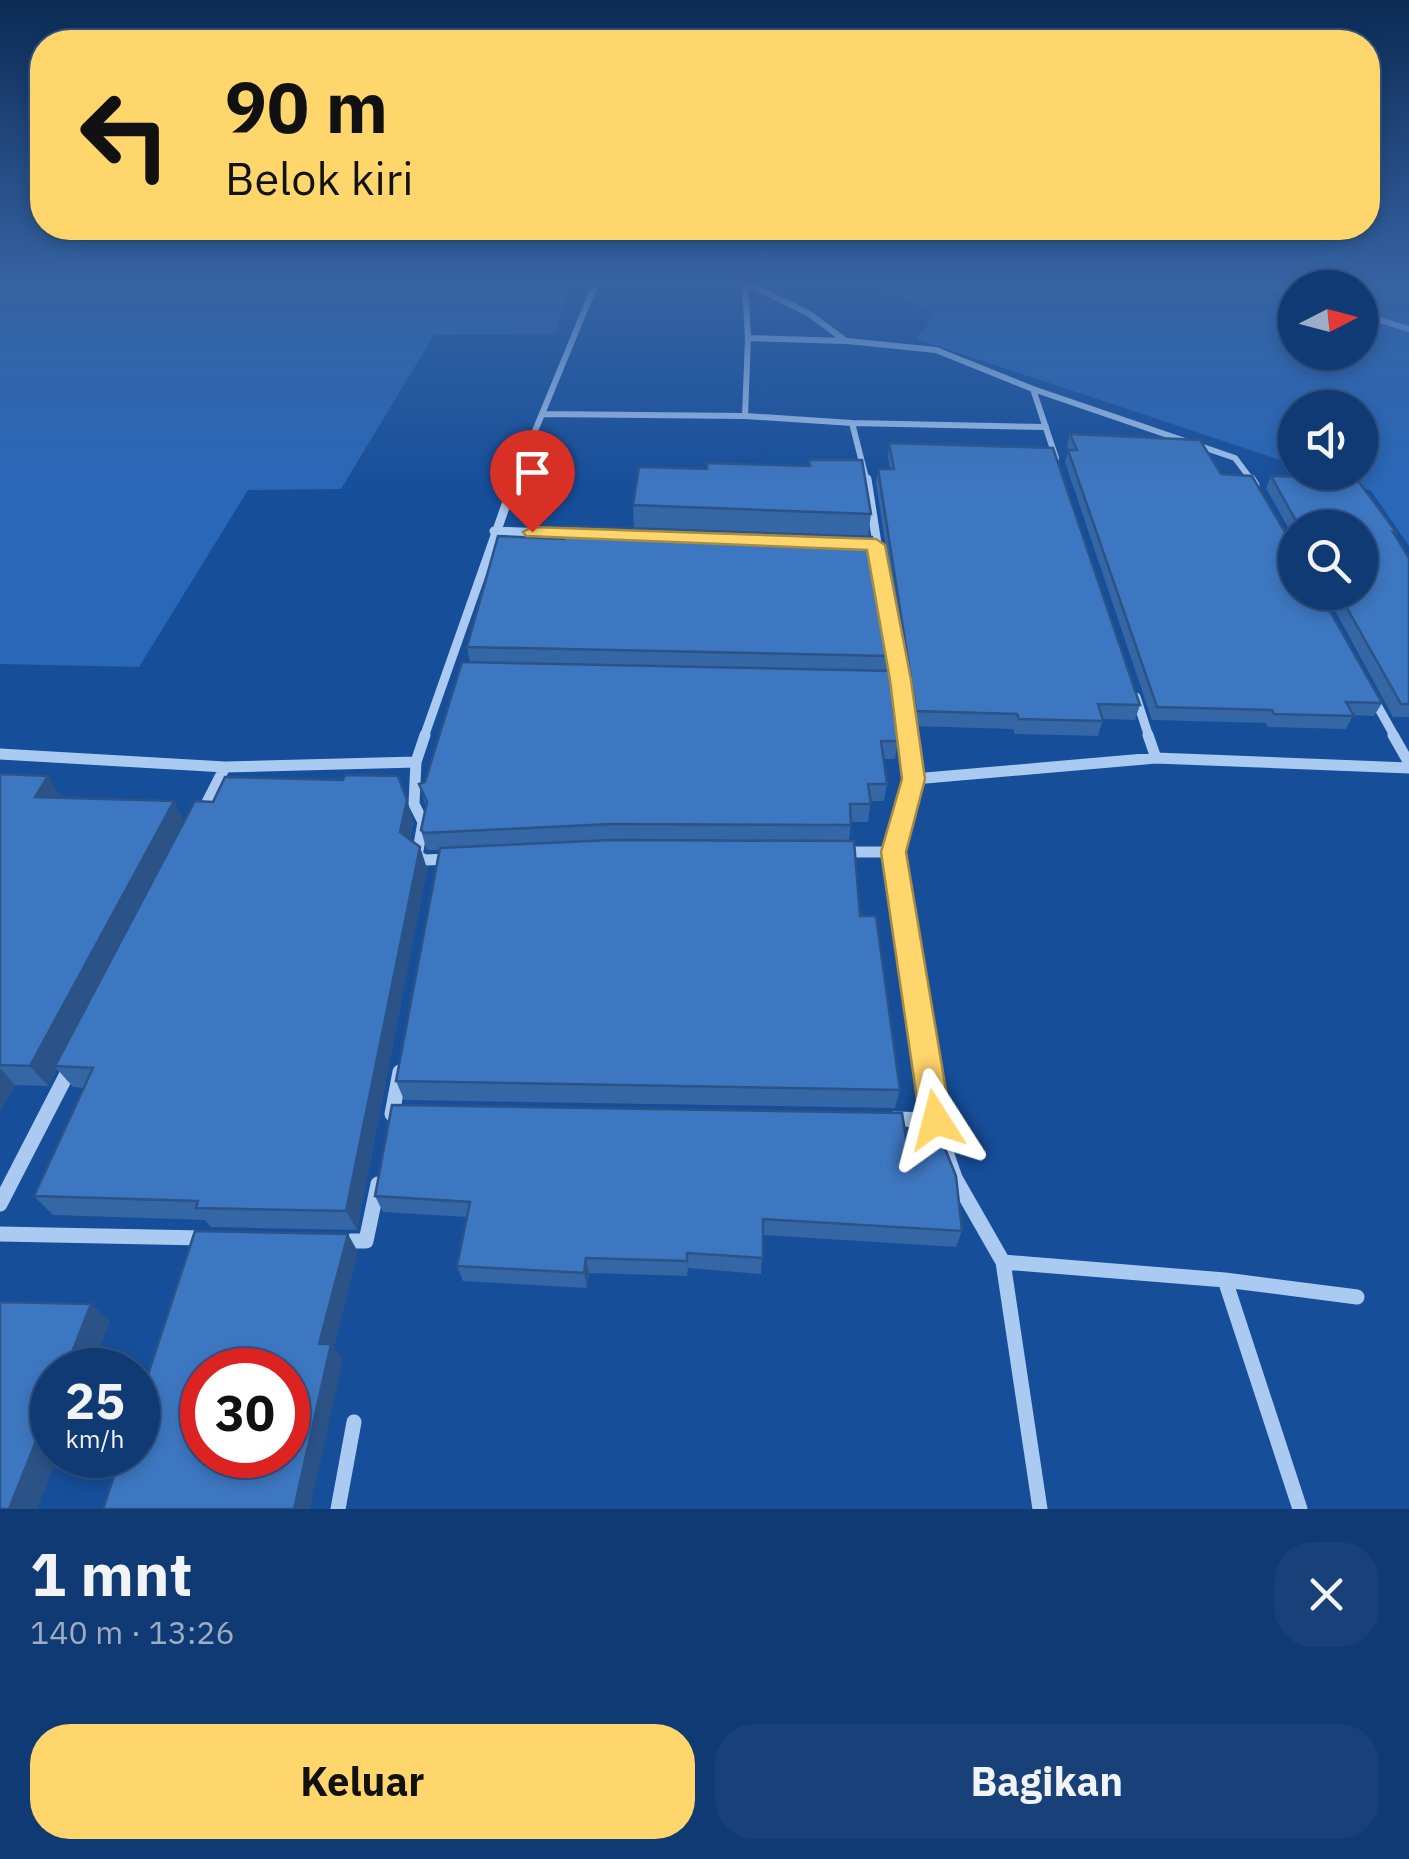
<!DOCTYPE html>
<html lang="id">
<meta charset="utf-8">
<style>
body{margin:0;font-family:"IBM Plex Sans",sans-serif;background:#194179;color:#f1f3f6;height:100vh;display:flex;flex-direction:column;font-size:38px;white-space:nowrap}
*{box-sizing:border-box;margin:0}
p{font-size:32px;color:#9cadc5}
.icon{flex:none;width:55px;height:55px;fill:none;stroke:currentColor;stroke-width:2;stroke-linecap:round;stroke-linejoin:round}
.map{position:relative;height:1509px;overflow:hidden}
.sheet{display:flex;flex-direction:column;background:#103a74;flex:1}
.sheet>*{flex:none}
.banner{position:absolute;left:30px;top:30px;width:1350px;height:210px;border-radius:40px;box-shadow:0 5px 15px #0003,0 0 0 2px #305486;background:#ffd66c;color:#111;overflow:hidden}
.needle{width:65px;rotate:84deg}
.tools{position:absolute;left:1278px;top:270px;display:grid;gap:20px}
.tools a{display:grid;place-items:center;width:100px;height:100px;border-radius:50%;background:#103a74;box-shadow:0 5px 15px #0003,0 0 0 2px #305486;font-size:50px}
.speed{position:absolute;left:30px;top:1348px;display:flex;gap:20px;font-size:50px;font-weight:700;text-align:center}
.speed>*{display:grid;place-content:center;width:130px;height:130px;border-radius:50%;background:#103a74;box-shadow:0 5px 15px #0003,0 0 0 2px #305486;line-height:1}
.speed small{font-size:25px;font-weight:400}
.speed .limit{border:15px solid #d22;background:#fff;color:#111}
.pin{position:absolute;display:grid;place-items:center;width:85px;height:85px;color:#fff;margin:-102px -42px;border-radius:50% 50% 50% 0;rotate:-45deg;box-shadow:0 0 10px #0007}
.pin .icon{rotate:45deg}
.me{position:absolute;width:110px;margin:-55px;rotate:351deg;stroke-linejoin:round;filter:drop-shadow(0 0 8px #0008)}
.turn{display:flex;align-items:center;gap:35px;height:210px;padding:0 30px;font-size:45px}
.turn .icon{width:130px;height:130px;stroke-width:2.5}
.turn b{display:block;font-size:70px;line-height:85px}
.round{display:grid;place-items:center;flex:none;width:105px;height:105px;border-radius:40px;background:#194179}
.summary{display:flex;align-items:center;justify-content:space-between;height:170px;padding:0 30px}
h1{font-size:60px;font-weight:700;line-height:75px}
.button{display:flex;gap:20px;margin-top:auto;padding:20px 30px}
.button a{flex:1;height:115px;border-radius:40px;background:#ffd66c;color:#111;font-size:40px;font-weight:700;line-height:115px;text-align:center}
.button a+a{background:#194179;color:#f1f3f6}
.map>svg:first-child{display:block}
.green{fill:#2967b8;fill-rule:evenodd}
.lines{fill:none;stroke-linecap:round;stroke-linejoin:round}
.stream{fill:#9dc4f5;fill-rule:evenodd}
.minor-far3{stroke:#aacaf2;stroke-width:6}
.minor-far2{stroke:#aacaf2;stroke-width:9}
.minor-far1{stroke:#aacaf2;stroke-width:11}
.minor{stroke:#aacaf2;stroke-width:15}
.wall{fill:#3566a6}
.shaded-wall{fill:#2b5387}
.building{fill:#3e77c1;stroke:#2b5387;stroke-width:2.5;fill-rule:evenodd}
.route{fill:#ffd66c;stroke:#a68b46;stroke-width:2.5}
</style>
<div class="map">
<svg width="1409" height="1509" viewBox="0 0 1409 1509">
<rect width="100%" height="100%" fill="#164e9a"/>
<path class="green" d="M0,285h569l-13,49 -122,1 -93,154 -93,1 -109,177 -139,-3z
M879,285h530v261l-38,-55 -54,-18 43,-1v-64h-65v57l-378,-126 17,-25zM1295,288h65v64h-65z"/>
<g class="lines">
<path class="stream" d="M1266,285h16l13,5v6z
M1360,311l49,15v6l-49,-15z"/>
<path class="minor-far3" d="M745,285l3,53 99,3 89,9 97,39 202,69 18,24
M750,285l58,28 38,28
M1033,389l23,69
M542,414l203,2 107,7 15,59
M745,416l3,-78
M852,423l194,4
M514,482l81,-197"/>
<path class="minor-far2" d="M867,479l40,258
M1251,479l4,6
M494,531l81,3
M1136,697l13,40
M1373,698l22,39
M424,737l91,-258"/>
<path class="minor-far1" d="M907,735l7,44
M1148,735l8,23
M1393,735l16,28
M0,754l225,13 191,-5 -2,42 9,18 -6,34 8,4 25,-1
M416,762l9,-27
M203,810l22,-43
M842,852h52l20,-73 242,-21 253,10
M894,852l34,220"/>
<path class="minor" d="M927,1070l8,50 20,58 48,84 37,247
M392,1114l8,-42
M894,1119l41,1
M0,1204l69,-134
M0,1234l204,4
M341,1241h25l12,-57
M1003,1262l222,18 132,17
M1225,1280l75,229
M338,1509l16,-87"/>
</g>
<path class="wall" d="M1070,434l151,40 161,229 -8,13 -21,-1 -7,14 -78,-2 -2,-4 -114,-3 -87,-258 4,-12 -2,-4z
M889,443l251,262 -5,15 -32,-1 -5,17 -83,-2 -2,-5 -100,-3 -37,-243 2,-14h12l-2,-12z
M1271,476l126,57 -2,3 14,22v159h-16l-68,-125h35v-64h-65v12l-29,-52z
M633,505l238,9 -3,23 -234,-9z
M467,647l424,9 -2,15 11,37 -3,17h-2l3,16 -3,18h-11l3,25 -3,17h-13l-3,21h-17l-2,19 11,75 40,174 -5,18 -491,-8 -8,-19 44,-231h-12l-2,-2 -5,-18 5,-23 -7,-23 6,-2 45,-120z
M0,774l48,2 13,22 113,3 10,21 223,-22 6,23 -3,16 10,8 7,22 -70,361 -146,-3 -6,-7 -152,-5 -19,-19 50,-108 -11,-1 -16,-18 -9,17 -33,-1 -15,27z
M907,1144l55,87 -6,16 -193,-12 -2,39 -73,-6 -1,8 -98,-3 -2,15 -124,-7 -6,-15 10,-49 -84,-5 -8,-16z"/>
<path class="shaded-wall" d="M48,776l14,22 -27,-1z
M407,800l6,23 -7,32 -6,-23z
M174,801l11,22 -130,243 2,3 -9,17 -18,-20z
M420,847l7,22 -70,361 -11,-19z
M0,1068l15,17 -15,27z
M348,1234l10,18 -24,96 9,12 -33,149h-16l25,-165z
M586,1258l3,15 -2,15 -3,-15z
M91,1304l19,17 -19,49h-26z
M52,1401v54h6l-21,54h-28z"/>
<path class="building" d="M1070,434l130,6 21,34 31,2 43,73v43h24l63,111 -36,-1 8,14 -80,-2 -2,-4 -115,-3 -89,-257h9z
M889,443l164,5 87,257 -42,-1 5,17 -84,-2 -2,-5 -101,-3 -38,-242h16z
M809,460h53l9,54 -238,-9 6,-38 68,2v-6l103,3z
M1271,476l85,2 41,55 -4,-1 16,26v146h-8l-63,-112h22v-64h-60z
M567,526l305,11 19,119 -424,-9 31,-111 66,3z
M462,662l432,9 6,37 -7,-1 5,34h-17l6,43h-19l3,20h-21l1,21 -240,-1 -187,9 -3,-3 6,-28 -8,-18 6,-2z
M0,774l48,2 -13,21 139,4 -144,265 -30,-1z
M345,775l53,1 9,24 -7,32 20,15 -74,364 -150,-3 2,-7 -164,-5 59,-128 -38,-2 140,-265 18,1 12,-25 118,3z
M611,840l243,1 6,75h16l24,174 -504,-9 44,-233z
M392,1105l510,8 5,31 37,2 12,30 6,55 -199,-12v39l-76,-5v8l-101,-3 -2,15 -127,-7 13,-64 -95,-6z
M195,1231l153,3 -29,110h12l-37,165h-191l18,-54h17v-50zM202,1370h86v85h-86z
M0,1302l91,2 -26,66h-13v31l-43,108h-9z"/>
<linearGradient id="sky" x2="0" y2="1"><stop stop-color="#0c2b55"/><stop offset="0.57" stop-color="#3663a3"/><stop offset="1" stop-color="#3663a3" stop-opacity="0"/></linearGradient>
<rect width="1409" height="496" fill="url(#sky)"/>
<path class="route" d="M532,527l344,12 9,6 26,135 14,99 -19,73 45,268 -5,10 -10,4 -11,-4 -5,-10 -39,-268 21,-73 -12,-99 -23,-130 -341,-14 -3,-4z"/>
</svg>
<div class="tools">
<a><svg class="needle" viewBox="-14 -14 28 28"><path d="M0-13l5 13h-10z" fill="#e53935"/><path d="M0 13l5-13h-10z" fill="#9cadc5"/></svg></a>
<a><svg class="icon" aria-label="sound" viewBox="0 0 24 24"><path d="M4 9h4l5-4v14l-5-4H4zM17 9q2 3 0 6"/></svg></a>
<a><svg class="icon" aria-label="search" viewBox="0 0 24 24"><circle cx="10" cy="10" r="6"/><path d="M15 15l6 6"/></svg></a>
</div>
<div class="speed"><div>25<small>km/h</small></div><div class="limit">30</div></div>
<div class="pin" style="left:532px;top:532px;background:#d93025"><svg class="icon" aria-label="arrive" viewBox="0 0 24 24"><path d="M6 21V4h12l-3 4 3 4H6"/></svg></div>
<svg class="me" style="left:936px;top:1120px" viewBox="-20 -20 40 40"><path d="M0-17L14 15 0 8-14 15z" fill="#ffd66c" stroke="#fff" stroke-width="4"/></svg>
<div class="banner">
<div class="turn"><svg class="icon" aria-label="left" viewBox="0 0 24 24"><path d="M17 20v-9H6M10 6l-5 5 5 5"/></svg><div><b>90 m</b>Belok kiri</div></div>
</div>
</div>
<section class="sheet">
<div class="summary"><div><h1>1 mnt</h1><p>140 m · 13:26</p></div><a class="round"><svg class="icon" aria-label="close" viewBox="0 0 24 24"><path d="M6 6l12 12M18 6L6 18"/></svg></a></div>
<div class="button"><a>Keluar</a><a>Bagikan</a></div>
</section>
